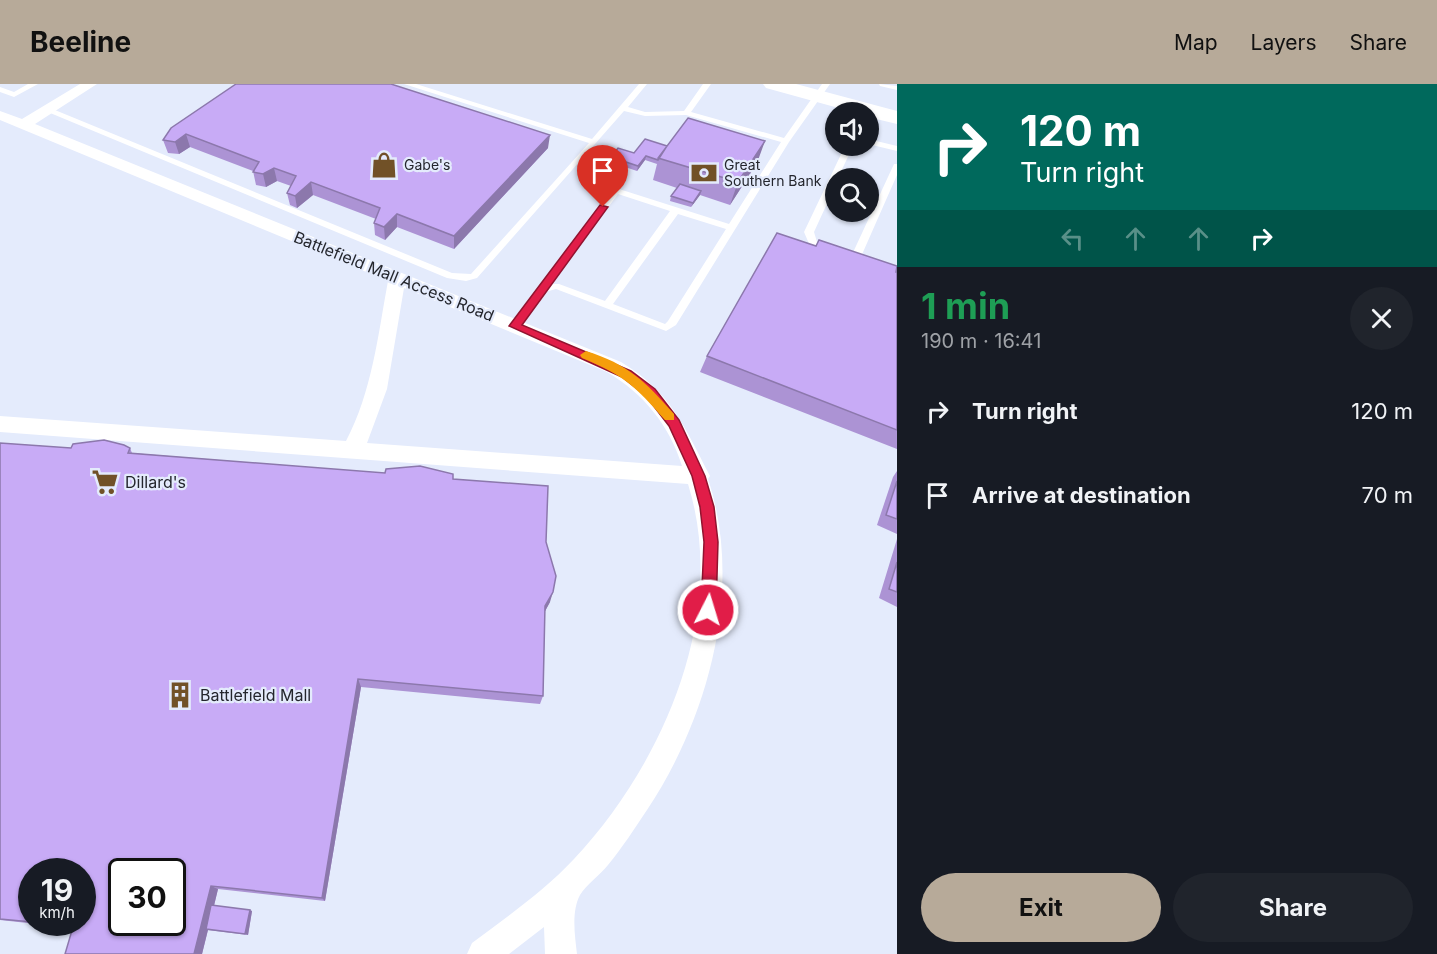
<!DOCTYPE html>
<meta charset="utf-8">
<style>
body{margin:0;font-family:Inter,sans-serif;background:#20242c;color:#f1f3f6;height:100vh;display:flex;flex-direction:column;font-size:22px;white-space:nowrap}
*{box-sizing:border-box;margin:0}
p{font-size:20px;color:#9ea1a6}
.icon{flex:none;width:33px;height:33px;fill:none;stroke:currentColor;stroke-width:2;stroke-linecap:round;stroke-linejoin:round}
.map{position:relative;flex:1;overflow:hidden}
.side{display:flex;flex-direction:column;background:#171b24;width:540px}
.side>*{flex:none}
.top-card{background:#00695c;color:#fff;overflow:hidden}
.tools{position:absolute;left:825px;top:18px;display:grid;gap:12px}
.tools a{display:grid;place-items:center;width:54px;height:54px;border-radius:50%;background:#171b24;box-shadow:0 2px 4px #0004;font-size:30px}
.speed{position:absolute;left:18px;top:774px;display:flex;gap:12px;font-size:30px;font-weight:700;text-align:center}
.speed>*{display:grid;place-content:center;width:78px;height:78px;border-radius:50%;background:#171b24;box-shadow:0 2px 4px #0004;line-height:1}
.speed small{font-size:15px;font-weight:400}
.speed .limit{border:3px solid #111;border-radius:9px;background:#fff;color:#111}
.pin{position:absolute;display:grid;place-items:center;width:51px;height:51px;color:#fff;margin:-62px -26px;border-radius:50% 50% 50% 0;rotate:-45deg;box-shadow:0 0 6px #0007}
.pin .icon{rotate:45deg}
.me{position:absolute;width:66px;margin:-33px;rotate:5deg;stroke-linejoin:round;filter:drop-shadow(0 0 4px #0008)}
.turn{display:flex;align-items:center;gap:21px;height:126px;padding:0 24px;font-size:27px}
.turn .icon{width:78px;height:78px;stroke-width:2.5}
.turn b{display:block;font-size:42px;line-height:51px}
.lanes{display:flex;align-items:center;height:57px;padding:0 24px;background:#0003;justify-content:center;gap:30px;direction:ltr}
.lanes .off{opacity:.35}
.round{display:grid;place-items:center;flex:none;width:63px;height:63px;border-radius:32px;background:#20242c}
.headline{display:flex;align-items:center;justify-content:space-between;height:102px;padding:0 24px}
h1{font-size:36px;font-weight:700;line-height:45px;color:#1e9e55}
.primary-button{display:flex;gap:12px;margin-top:auto;padding:12px 24px}
.primary-button a{flex:1;height:69px;border-radius:36px;background:#b7aa99;color:#111;font-size:24px;font-weight:700;line-height:69px;text-align:center}
.primary-button a+a{background:#20242c;color:#f1f3f6}
ul{padding:0;list-style:none}
li{display:flex;align-items:center;gap:18px;height:84px;padding:0 24px}
li div{flex:1}
li b{display:block;font-size:22px}
li em{font-style:normal}
header{display:flex;align-items:center;gap:36px;box-sizing:border-box;height:84px;padding:0 30px;background:#b7aa99;color:#111}
header strong{font-size:28px}
nav{display:flex;gap:33px;margin-inline-start:auto;font-size:21px}
main{display:flex;flex:1;min-height:0}
.map>svg:first-child{display:block}
.lines{fill:none;stroke-linecap:round;stroke-linejoin:round}
.service{fill:#fff;fill-rule:evenodd}
.minor{fill:#fff;fill-rule:evenodd}
.primary{fill:#fff;fill-rule:evenodd}
.wall{fill:#ac93d4}
.shaded-wall{fill:#8c78ac}
.building{fill:#c8abf6;stroke:#8c78ac;stroke-width:1.5;fill-rule:evenodd}
.route{fill:#e11d48;stroke:#92132f;stroke-width:1.5}
.slow{fill:#f59e0b}
.labels{text-anchor:middle;stroke-width:4.5;stroke-linejoin:round;paint-order:stroke}
.far-poi-label{font-size:14px;fill:#24262d;stroke:#e4ebfc;text-anchor:start}
.street-label{font-size:16px;fill:#24262d;stroke:#e4ebfc}
.poi-label{font-size:16px;fill:#24262d;stroke:#e4ebfc;text-anchor:start}
</style>
<header>
<strong>Beeline</strong>
<nav><a>Map</a><a>Layers</a><a>Share</a></nav>
</header>
<main>
<div class="map">
<svg width="897" height="870" viewBox="0 0 897 870">
<rect width="100%" height="100%" fill="#e4ebfc"/>
<g class="lines">
<path class="service" d="M28,0h10l-24,13 -14,-5v-5l14,5z
M404,0h12l176,55 47,-55h8l-19,23 17,5 39,-1 19,-27h8l-20,28 93,26 38,-54h8l-41,58 -113,183 -10,6 -110,-42 -11,3 -26,36 -4,1 -5,-3 103,-137h6l110,35 52,-82 -95,-27 -41,1 -21,-5 -147,167 -11,3 -19,-3 -404,-168 7,-2 402,165 19,1 118,-131zM618,110l52,17 -65,90 -46,-17h-8zM678,130l48,15 -58,92 -3,3 -52,-20z
M879,0l18,2v4l-17,-4z
M868,55l29,7v5l-29,-7z
M845,62h8l-15,32h-2v6l-22,48 3,10 16,7 2,2 -5,3 -20,-8 -6,-14z
M894,80h3v11l-37,84 -5,3 -3,-1 -2,-2z"/>
<path class="minor" d="M80,0h17l-62,40 586,238c50,30 64,66 89,114l-2,3c36,108 1,238 -61,331 -12,18 -25,38 -39,55 -8,10 -22,20 -28,30 -9,17 -5,41 -3,59h-32l-1,-27 -35,27h-42l5,-11c35,-26 72,-52 102,-84 89,-95 155,-245 114,-375l-688,-52v-16l346,25c26,-49 32,-106 42,-160l-388,-161v-9l22,8zM404,204l203,84c37,22 62,53 75,94l-315,-23 20,-54z"/>
<path class="primary" d="M763,0h33l101,27v13l-29,-7v-5h-15l-87,-24z"/>
</g>
<path class="wall" d="M171,44l377,20 -94,101 -57,-22 -12,13 -10,-5 -1,-12 2,-4 -63,-24 -16,13 -7,-3 -3,-12 4,-7 -14,-5 -11,6 -10,-2 -3,-14 -63,-24 -11,7 -11,-1 -5,-13z
M667,62l90,17 -27,42 -30,-10 -9,12 -21,-6 1,-5 6,-8 -24,-8 4,-16 -12,-4 -8,11 -27,-9 1,-5z
M816,162l81,26v177l-197,-77 7,-16z
M0,359l71,5h59l2,5 321,26 93,63 4,60 -5,9 -2,85 -3,8 -179,-17 -36,214 -107,-12 -4,17 38,5 -4,24 -40,-5 -6,24h-137l8,-26 -73,-8z
M897,387v63l-20,-9 16,-48z
M897,455v68l-18,-9z"/>
<path class="shaded-wall" d="M186,50l4,13 -11,7 -4,-12z
M550,51l-2,13 -94,101v-13z
M765,57l-8,22 -27,42 8,-23z
M646,72l-1,4 -8,11 1,-5z
M274,84l3,13 -11,6 -3,-13z
M311,98l2,13 -16,13 -2,-12z
M701,107l-1,4 -9,12 2,-4z
M397,130v13l-12,13 -1,-13z
M553,508l-3,10 -7,13 2,-9z
M358,595l3,8 -36,214 -3,-3z
M211,802l7,3 -16,65h-8z
M250,826l2,1 -4,24 -3,-1z"/>
<path class="building" d="M236,0h155l159,51 -96,101 -57,-22 -13,13 -10,-4 6,-15 -69,-26 -16,14 -8,-3 9,-17 -22,-8 -11,6 -10,-2 6,-10 -73,-28 -11,8 -12,-2 8,-12z
M688,34l77,23 -27,41 -80,-24z
M645,55l22,7 -9,14 -12,-4 -8,10 -27,-9 7,-9 16,5z
M680,100l21,7 -8,12 -22,-7z
M777,149l39,13 3,-6 78,26 -1,6h1v158l-190,-74z
M104,356l20,5 6,3 -2,5 257,20 1,-4 34,-3 33,8v5l95,7 -2,56 10,34 -3,16 -8,14 -2,90 -185,-17 -36,219 -111,-12 -17,68h-129l8,-27 -39,-5h48v-50h-50v50l-32,-3v-476l71,5 2,-4zM122,788h50v50h-50z
M897,397v38l-11,-4z
M897,478v30l-8,-3z
M211,821l39,5 -5,24 -39,-5z"/>
<path class="route" d="M600,121l8,2 -86,118 109,46 24,18 24,31 26,56 9,31 4,35 -2,68 -8,7 -7,-7 3,-68 -4,-35 -8,-31 -23,-50 -23,-30 -24,-19 -113,-51z"/>
<path class="slow" d="M586,267c42,13 60,31 88,63v6h-9c-30,-34 -40,-44 -83,-62l-2,-3z"/>
<defs>
<g id="shop-bare" transform="scale(2.07)"><path d="M-5-2.5h2.3a2.7 3.5 0 0 1 5.4 0H5L5.5 6h-11ZM-1.5-2.5h3a1.5 2.3 0 0 0-3 0Z" fill="#715127" stroke="#e4ebfc" stroke-width="2.5" paint-order="stroke"/></g>
<g id="bank-bare" transform="scale(2.07)"><path d="M-6-4H6V4H-6ZM0-2.3a2.3 2.3 0 1 0 0 4.6a2.3 2.3 0 1 0 0-4.6Z" fill="#715127" stroke="#e4ebfc" stroke-width="2.5" paint-order="stroke"/></g>
<g id="supermarket-bare" transform="scale(2.07)"><path d="M-6-5.5h2.5l.6 2H6L4.5 2H-2.5L-4.4-4H-6ZM-1.5 3.2a1.3 1.3 0 1 0 .1 0ZM3 3.2a1.3 1.3 0 1 0 .1 0Z" fill="#715127" stroke="#e4ebfc" stroke-width="2.5" paint-order="stroke"/></g>
<g id="building-bare" transform="scale(2.07)"><path d="M-4-6H4V6H1V3H-1V6H-4ZM-2.5-4.3h1.7v1.8h-1.7ZM.8-4.3h1.7v1.8H.8ZM-2.5-1h1.7V.8h-1.7ZM.8-1h1.7V.8H.8Z" fill="#715127" stroke="#e4ebfc" stroke-width="2.5" paint-order="stroke"/></g>
</defs>
<g fill-rule="evenodd">
<use href="#shop-bare" x="384" y="81"/>
<use href="#bank-bare" x="704" y="89"/>
<use href="#supermarket-bare" x="105" y="398"/>
<use href="#building-bare" x="180" y="611"/>
</g>
<g class="labels">
<g class="far-poi-label">
<text x="404" y="86">Gabe's</text>
<text x="724" y="86">Great<tspan x="724" dy="16">Southern Bank</tspan></text>
</g>
<g class="street-label">
<text transform="translate(394 192) rotate(22)" y="6">Battlefield Mall Access Road</text>
</g>
<g class="poi-label">
<text x="125" y="404">Dillard's</text>
<text x="200" y="617">Battlefield Mall</text>
</g>
</g>
</svg>
<div class="tools">
<a><svg class="icon" aria-label="sound" viewBox="0 0 24 24"><path d="M4 9h4l5-4v14l-5-4H4zM17 9q2 3 0 6"/></svg></a>
<a><svg class="icon" aria-label="search" viewBox="0 0 24 24"><circle cx="10" cy="10" r="6"/><path d="M15 15l6 6"/></svg></a>
</div>
<div class="speed"><div>19<small>km/h</small></div><div class="limit">30</div></div>
<div class="pin" style="left:603px;top:123px;background:#d93025"><svg class="icon" aria-label="arrive" viewBox="0 0 24 24"><path d="M6 21V4h12l-3 4 3 4H6"/></svg></div>
<svg class="me" style="left:708px;top:526px" viewBox="-20 -20 40 40"><circle r="17" fill="#e11d48" stroke="#fff" stroke-width="3"/><path d="M0-11L8 9 0 5-8 9z" fill="#fff"/></svg>
</div>
<section class="side">
<div class="top-card">
<div class="turn"><svg class="icon" aria-label="right" viewBox="0 0 24 24"><path d="M7 20v-9h11M14 6l5 5-5 5"/></svg><div><b>120 m</b>Turn right</div></div>
<div class="lanes"><svg class="icon off" aria-label="left" viewBox="0 0 24 24"><path d="M17 20v-9H6M10 6l-5 5 5 5"/></svg><svg class="icon off" aria-label="ahead" viewBox="0 0 24 24"><path d="M12 20V5M6 11l6-6 6 6"/></svg><svg class="icon off" aria-label="ahead" viewBox="0 0 24 24"><path d="M12 20V5M6 11l6-6 6 6"/></svg><svg class="icon" aria-label="right" viewBox="0 0 24 24"><path d="M7 20v-9h11M14 6l5 5-5 5"/></svg></div>
</div>
<div class="headline"><div><h1>1 min</h1><p>190 m · 16:41</p></div><a class="round"><svg class="icon" aria-label="close" viewBox="0 0 24 24"><path d="M6 6l12 12M18 6L6 18"/></svg></a></div>
<ul>
<li><svg class="icon" aria-label="right" viewBox="0 0 24 24"><path d="M7 20v-9h11M14 6l5 5-5 5"/></svg><div><b>Turn right</b></div><em>120 m</em></li>
<li><svg class="icon" aria-label="arrive" viewBox="0 0 24 24"><path d="M6 21V4h12l-3 4 3 4H6"/></svg><div><b>Arrive at destination</b></div><em>70 m</em></li>
</ul>
<div class="primary-button"><a>Exit</a><a>Share</a></div>
</section>
</main>
